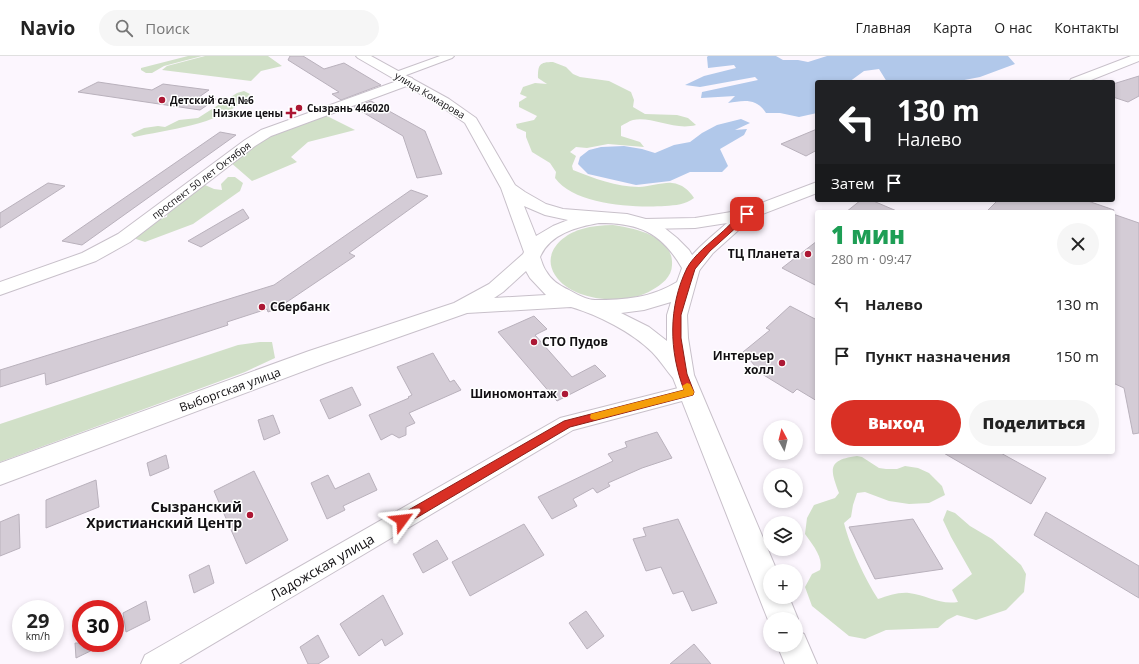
<!DOCTYPE html>
<html lang="ru">
<meta charset="utf-8">
<style>
body{margin:0;font-family:"Open Sans",sans-serif;background:#f6f6f6;color:#222;height:100vh;display:flex;flex-direction:column;font-size:15px;white-space:nowrap}
*{box-sizing:border-box;margin:0}
p{font-size:13px;color:#767676}
.icon{flex:none;width:22px;height:22px;fill:none;stroke:currentColor;stroke-width:2;stroke-linecap:round;stroke-linejoin:round}
.map{position:relative;flex:1;overflow:hidden}
.side{position:absolute;left:815px;top:154px;width:300px;height:244px;display:flex;flex-direction:column;background:#fff;border-radius:4px;box-shadow:0 2px 6px #0003}
.side>*{flex:none}
.hud{position:absolute;left:815px;top:24px;width:300px;height:122px;border-radius:4px;box-shadow:0 2px 6px #0003;background:#202124;color:#fff;overflow:hidden}
.needle{width:26px;rotate:353deg}
.fabs{position:absolute;left:763px;top:364px;display:grid;gap:8px}
.fabs a{display:grid;place-items:center;width:40px;height:40px;border-radius:50%;background:#fff;box-shadow:0 2px 6px #0003;font-size:20px}
.speed{position:absolute;left:12px;top:544px;display:flex;gap:8px;font-size:20px;font-weight:700;text-align:center}
.speed>*{display:grid;place-content:center;width:52px;height:52px;border-radius:50%;background:#fff;box-shadow:0 2px 6px #0003;line-height:1}
.speed small{font-size:10px;font-weight:400}
.speed .limit{border:6px solid #d22;background:#fff;color:#111}
.pin{position:absolute;display:grid;place-items:center;width:34px;height:34px;color:#fff;margin:-17px;border-radius:8px;box-shadow:0 2px 6px #0006}
.me{position:absolute;width:44px;margin:-22px;rotate:60deg;stroke-linejoin:round;filter:drop-shadow(0 0 3px #0008)}
.turn{display:flex;align-items:center;gap:14px;height:84px;padding:0 16px;font-size:18px}
.turn .icon{width:52px;height:52px;stroke-width:2.5}
.turn b{display:block;font-size:28px;line-height:34px}
.then{display:flex;align-items:center;height:38px;padding:0 16px;background:#0003;gap:8px;font-size:15px}
.round{display:grid;place-items:center;flex:none;width:42px;height:42px;border-radius:21px;background:#f6f6f6}
.summary{display:flex;align-items:center;justify-content:space-between;height:68px;padding:0 16px}
h1{font-size:24px;font-weight:800;line-height:30px;color:#1e9e55}
.primary-button{display:flex;gap:8px;margin-top:auto;padding:8px 16px}
.primary-button a{flex:1;height:46px;border-radius:24px;background:#d93025;color:#fff;font-size:16px;font-weight:800;line-height:46px;text-align:center}
.primary-button a+a{background:#f6f6f6;color:#222}
ul{padding:0;list-style:none}
li{display:flex;align-items:center;gap:12px;height:52px;padding:0 16px}
li div{flex:1}
li b{display:block;font-size:15px}
li em{font-style:normal}
header{display:flex;align-items:center;gap:24px;box-sizing:border-box;height:56px;padding:0 20px;background:#fff;border-bottom:1px solid #e0e0e0}
header strong{font-size:19px}
nav{display:flex;gap:22px;margin-inline-start:auto;font-size:14px}
.search{width:280px;height:36px;background:#f6f6f6;display:flex;align-items:center;gap:10px;box-sizing:border-box;padding:0 14px;border-radius:22px;color:#767676;font-size:15px}
.map>svg:first-child{display:block}
.green{fill:#d1e0c8}
.water{fill:#b1c8ea}
.building{fill:#d4ccd6;stroke:#b9b1bc}
.lines{fill:none;stroke-linecap:round;stroke-linejoin:round}
.minor-casing{stroke:#c8c0ca;stroke-width:2}
.tertiary-casing{stroke:#c8c0ca;stroke-width:2}
.secondary-casing{stroke:#c8c0ca;stroke-width:2}
.primary-casing{stroke:#c8c0ca;stroke-width:2}
.minor{fill:#fff;fill-rule:evenodd}
.tertiary{fill:#fff;fill-rule:evenodd}
.secondary{fill:#fff;fill-rule:evenodd}
.primary{fill:#fff;fill-rule:evenodd}
.route{fill:#d93025;stroke:#8d1f18}
.slow{fill:#f59e0b}
.poi-dot{fill:#ac1734;stroke:#fff;stroke-width:1.5}
.labels{text-anchor:middle;stroke-width:3;stroke-linejoin:round;paint-order:stroke}
.far-street-label{font-size:10px;fill:#121013;stroke:#fff}
.far-poi-label{font-size:10px;font-weight:bold;fill:#121013;stroke:#fff;text-anchor:start}
.poi-label{font-size:12px;font-weight:bold;fill:#121013;stroke:#fff;text-anchor:end}
.street-label{font-size:12px;fill:#121013;stroke:#fff}
.near-poi-label{font-size:14px;font-weight:bold;fill:#121013;stroke:#fff;text-anchor:end}
.near-street-label{font-size:14px;fill:#121013;stroke:#fff}
</style>
<header>
<strong>Navio</strong>
<div class="search"><svg class="icon" aria-label="search" viewBox="0 0 24 24"><circle cx="10" cy="10" r="6"/><path d="M15 15l6 6"/></svg>Поиск</div>
<nav><a>Главная</a><a>Карта</a><a>О нас</a><a>Контакты</a></nav>
</header>
<div class="map">
<svg width="1139" height="608" viewBox="0 0 1139 608">
<rect width="100%" height="100%" fill="#fcf6fe"/>
<path class="green" d="M188,0h14l-38,10 -12,7h-6l-5,-3v-2z
M205,0h63l14,10 -21,5 -10,10 -89,-11 5,-4z
M553,6l13,5 7,7 7,3 29,4 22,11 3,8 -1,7 12,7 32,1 11,3 8,7c-22,6 -44,-9 -63,-5 -4,1 -8,4 -12,6v10l19,6 4,5 -36,-3 -21,4 -11,-1 -6,5 6,4 -4,10 1,4c20,8 44,17 66,17 9,0 25,-5 33,-4 10,1 17,7 22,15 -9,7 -18,7 -29,8 -31,2 -91,-1 -110,-28l1,-6 -6,-9 -18,-11 -6,-15v-5l-9,-4 -1,-4 18,-4 3,-4 -18,-9v-5l8,-5 -7,-3 3,-7 12,-4 12,1 -9,-6c0,-13 1,-16 15,-16z
M244,35l6,3c-26,30 -73,34 -111,42l-5,1 -3,-3 13,-6 14,-2 7,1 14,-7 19,-2 39,-25z
M323,58l32,16 -47,12 -17,15 6,5 -45,19 -22,-19 53,-35z
M228,121h7l8,6 -3,8 -47,33 -48,18 -9,-3v-7l15,-11 16,-4 1,-8 25,-17 12,-7 9,4 8,1 -1,-6z
M613,169c21,3 61,11 59,40 0,12 -11,20 -20,25 -25,16 -80,12 -97,-15 -14,-22 8,-41 27,-46 10,-3 20,-4 31,-4z
M260,286h12l3,16 -30,14 -245,90v-38l238,-79z
M857,400l5,1 17,11 7,1h11l8,-3 13,2 11,5 13,13 3,9 -16,8 -20,1 -20,-3 -24,-9 -8,1 -4,12 -2,12 -7,6c6,24 21,56 34,76 10,-3 20,-7 31,-6 18,2 30,12 49,9l-6,-12 20,-16 -21,-37 -8,-17 4,-10 8,3 15,13 22,13 29,26 5,9 -2,18 -18,18 -30,10 -19,-5 -10,5 -9,8 -52,2 -21,9 -16,-3 -37,-30 -7,-19 7,-13 8,-4c4,-13 -9,-27 -15,-36l2,-16 7,-13 21,-7 4,-5c-9,-24 -12,-33 18,-37z"/>
<path class="water" d="M708,0h68l7,4h15l10,2 19,-6h181l7,8 -35,13 -26,5h-67l-8,-13 -15,2 -15,11h-32v31l-18,4 -19,-4h-14c-9,-15 -22,-13 -38,-10l7,-7 -34,2 1,-6 56,-12 -3,-3 -55,10 -15,-2 19,-9 32,-8 -2,-3 -26,3 -1,-11z
M741,63l9,4 -15,7 12,-1 -3,6 -24,14 8,17 -6,6h-32l-20,9 -34,4 -48,-11 -10,-10 2,-7 9,-7 12,-3 23,-1 18,3 13,4 19,-8 16,-3 12,-9 15,-8z"/>
<path class="building" d="M290,0h13l21,13 20,-6 37,22 -40,15 -9,-6 7,-2 -51,-32z
M1139,20v20l-11,6 -15,-5v-13z
M98,26l54,8 11,-6 46,6 -10,7 17,2 -16,11 -122,-18z
M371,45l54,30 17,43 -25,4 -14,-42 -49,-29z
M817,73v21l-11,6 -25,-12z
M220,76l16,3 -154,110 -20,-4z
M48,127l17,3 -65,42v-15z
M411,134l17,6 -79,57 6,3 -77,52 -10,4 -1,-3 -40,13 1,3 -182,60 -1,-12 -45,14v-17l274,-85z
M861,144h10l28,12h-53z
M998,144h87l29,10 -1,2h-127z
M243,153l6,9 -48,29 -13,-6z
M1113,158l26,9v210l-6,1 -9,-46 -11,-5z
M817,185v45l-35,-18z
M790,250l27,14v81l-20,-12 -4,4 -31,-19 -19,-22 27,-22 -4,-2z
M534,260l13,13 -12,6 37,42 23,-12 11,11 -49,25 -59,-69z
M433,297l17,29 4,-2 7,10 -52,23 6,10 -9,4v8l-7,3 -7,-4 -11,6 -12,-25 40,-17 -1,-1 4,-2 -15,-28z
M352,331l9,18 -32,14 -9,-19z
M273,359l7,18 -16,7 -6,-20z
M657,376l15,26 -30,10 -34,15 2,3 -13,7 -4,-5 -20,11 4,7 -25,13 -14,-22 75,-36 -5,-7 19,-7 -2,-5z
M942,396h57l47,26 -15,26z
M166,399l3,13 -19,8 -3,-13z
M254,415l34,69 -42,24 -32,-73z
M369,417l8,17 -34,16 2,4 -18,9 -16,-36 17,-8 7,14z
M96,424l3,27 -53,21v-28z
M1046,456l93,54v32l-105,-63z
M19,458l1,34 -20,8v-34z
M678,463l39,84 -25,8 -9,-20 -10,3 -12,-27 -15,4 -13,-32 13,-3 -3,-8z
M913,463l30,50 -68,10 -26,-52z
M524,468l20,31 -74,41 -18,-34z
M437,484l11,19 -25,14 -10,-19z
M209,509l5,18 -20,10 -5,-18z
M383,539l20,39 -18,12 -3,-7 -23,17 -19,-32z
M146,545l4,19 -24,12 -3,-19z
M586,555l18,25 -17,13 -18,-26z
M318,579l11,22 -11,7h-10l-8,-17z
M75,587h32l-31,15z
M694,588l17,20h-41z"/>
<g class="lines">
<g class="minor-casing">
<path id="minor" d="M440,0h14l-2,2 -51,19 -4,1 -5,-3 1,-2z
M690,329l7,2 2,5 -2,5 -124,33 -394,234h-38l4,-9 415,-237z"/>
</g>
<g class="tertiary-casing">
<path id="tertiary" d="M408,21l4,1 2,3 -2,3 -141,52 -16,10 -125,96 -34,19 -96,34v-13l82,-29 36,-19 127,-94 16,-10z"/>
</g>
<g class="secondary-casing">
<path id="secondary" d="M1131,0h8v5l-53,21h-17l2,-3z
M817,126v11l-65,25 -39,35 -15,19 -7,2 -7,-2 -2,-4c12,-18 29,-31 45,-45l-32,5 -51,1 -6,-1 -3,-4 3,-4 6,-1 51,-1 48,-8z"/>
</g>
<g class="primary-casing">
<path id="primary" d="M356,0h15l78,43 27,19 39,67 10,7 21,12 17,5 64,5 30,8 20,16 12,12 11,18 -13,47 1,23 6,37 83,196h-7v26h19l9,22 -2,6v-6h-26v6l-97,-247c-7,-8 -13,-18 -21,-26 -20,-20 -54,-37 -81,-45l-104,6 -142,50 -325,122v-22l309,-112 145,-48 35,-19 34,-30 1,-2 -23,-64 -36,-65 -26,-18 -81,-47zM524,150l21,9 23,5 -15,6 -17,10zM599,167c40,0 62,9 83,45l-5,14c-26,16 -52,18 -82,18 -8,0 -19,-6 -26,-10 -9,-4 -18,-10 -23,-19 -3,-4 -4,-9 -6,-14 10,-23 36,-30 59,-34zM526,215l4,7 16,17 -52,3 9,-6zM671,246l-4,13v26l-18,-14 -28,-14 23,-3z
M796,574l8,4 13,30h-32l-8,-19h19z"/>
</g>
<use href="#minor" class="minor"/>
<use href="#tertiary" class="tertiary"/>
<use href="#secondary" class="secondary"/>
<use href="#primary" class="primary"/>
</g>
<path class="route" d="M747,156l2,1v3l-39,35 -15,18 -5,16 -9,30v23l6,36 7,18 -1,3 -123,32 -164,97 -4,1 -4,-1 -2,-4 2,-4 166,-95 120,-31c-15,-39 -16,-83 3,-122 7,-13 23,-25 34,-35 7,-6 17,-18 26,-21z"/>
<path class="slow" d="M687,327l3,1 4,8 -1,3 -98,25 -4,-1 -1,-2 1,-3 4,-1 89,-23 -2,-4z"/>
<g class="poi-dot">
<circle cx="162" cy="44" r="4"/>
<circle cx="299" cy="52" r="4"/>
<path d="M289 51h4v4h4v4h-4v4h-4v-4h-4v-4h4z"/>
<circle cx="808" cy="198" r="4"/>
<circle cx="262" cy="251" r="4"/>
<circle cx="534" cy="286" r="4"/>
<circle cx="782" cy="307" r="4"/>
<circle cx="565" cy="338" r="4"/>
<circle cx="250" cy="459" r="4"/>
</g>
<g class="labels">
<g class="far-street-label">
<text transform="translate(430 39) rotate(31)" y="4">улица Комарова</text>
<text transform="translate(201 124) rotate(-37)" y="4">проспект 50 лет Октября</text>
</g>
<g class="far-poi-label">
<text x="170" y="48">Детский сад №6</text>
<text x="307" y="56">Сызрань 446020</text>
<text x="283" y="61" text-anchor="end">Низкие цены</text>
</g>
<g class="poi-label">
<text x="800" y="202">ТЦ Планета</text>
<text x="270" y="255" text-anchor="start">Сбербанк</text>
<text x="542" y="290" text-anchor="start">СТО Пудов</text>
<text x="774" y="304">Интерьер<tspan x="774" dy="14">холл</tspan></text>
<text x="557" y="342">Шиномонтаж</text>
</g>
<g class="street-label">
<text transform="translate(230 334) rotate(-20)" y="4">Выборгская улица</text>
</g>
<g class="near-poi-label">
<text x="242" y="456">Сызранский<tspan x="242" dy="16">Христианский Центр</tspan></text>
</g>
<g class="near-street-label">
<text transform="translate(322 511) rotate(-30)" y="5">Ладожская улица</text>
</g>
</g>
</svg>
<div class="fabs">
<a><svg class="needle" viewBox="-14 -14 28 28"><path d="M0-13l5 13h-10z" fill="#e53935"/><path d="M0 13l5-13h-10z" fill="#767676"/></svg></a>
<a><svg class="icon" aria-label="search" viewBox="0 0 24 24"><circle cx="10" cy="10" r="6"/><path d="M15 15l6 6"/></svg></a>
<a><svg class="icon" aria-label="layers" viewBox="0 0 24 24"><path d="M12 4l9 5-9 5-9-5zM3 14l9 5 9-5"/></svg></a>
<a>+</a>
<a>−</a>
</div>
<div class="speed"><div>29<small>km/h</small></div><div class="limit">30</div></div>
<div class="pin" style="left:747px;top:158px;background:#d93025"><svg class="icon" aria-label="arrive" viewBox="0 0 24 24"><path d="M6 21V4h12l-3 4 3 4H6"/></svg></div>
<svg class="me" style="left:402px;top:464px" viewBox="-20 -20 40 40"><path d="M0-17L14 15 0 8-14 15z" fill="#d93025" stroke="#fff" stroke-width="4"/></svg>
<div class="hud">
<div class="turn"><svg class="icon" aria-label="left" viewBox="0 0 24 24"><path d="M17 20v-9H6M10 6l-5 5 5 5"/></svg><div><b>130 m</b>Налево</div></div>
<div class="then">Затем<svg class="icon" aria-label="arrive" viewBox="0 0 24 24"><path d="M6 21V4h12l-3 4 3 4H6"/></svg></div>
</div>
<section class="side">
<div class="summary"><div><h1>1 мин</h1><p>280 m · 09:47</p></div><a class="round"><svg class="icon" aria-label="close" viewBox="0 0 24 24"><path d="M6 6l12 12M18 6L6 18"/></svg></a></div>
<ul>
<li><svg class="icon" aria-label="left" viewBox="0 0 24 24"><path d="M17 20v-9H6M10 6l-5 5 5 5"/></svg><div><b>Налево</b></div><em>130 m</em></li>
<li><svg class="icon" aria-label="arrive" viewBox="0 0 24 24"><path d="M6 21V4h12l-3 4 3 4H6"/></svg><div><b>Пункт назначения</b></div><em>150 m</em></li>
</ul>
<div class="primary-button"><a>Выход</a><a>Поделиться</a></div>
</section>
</div>
